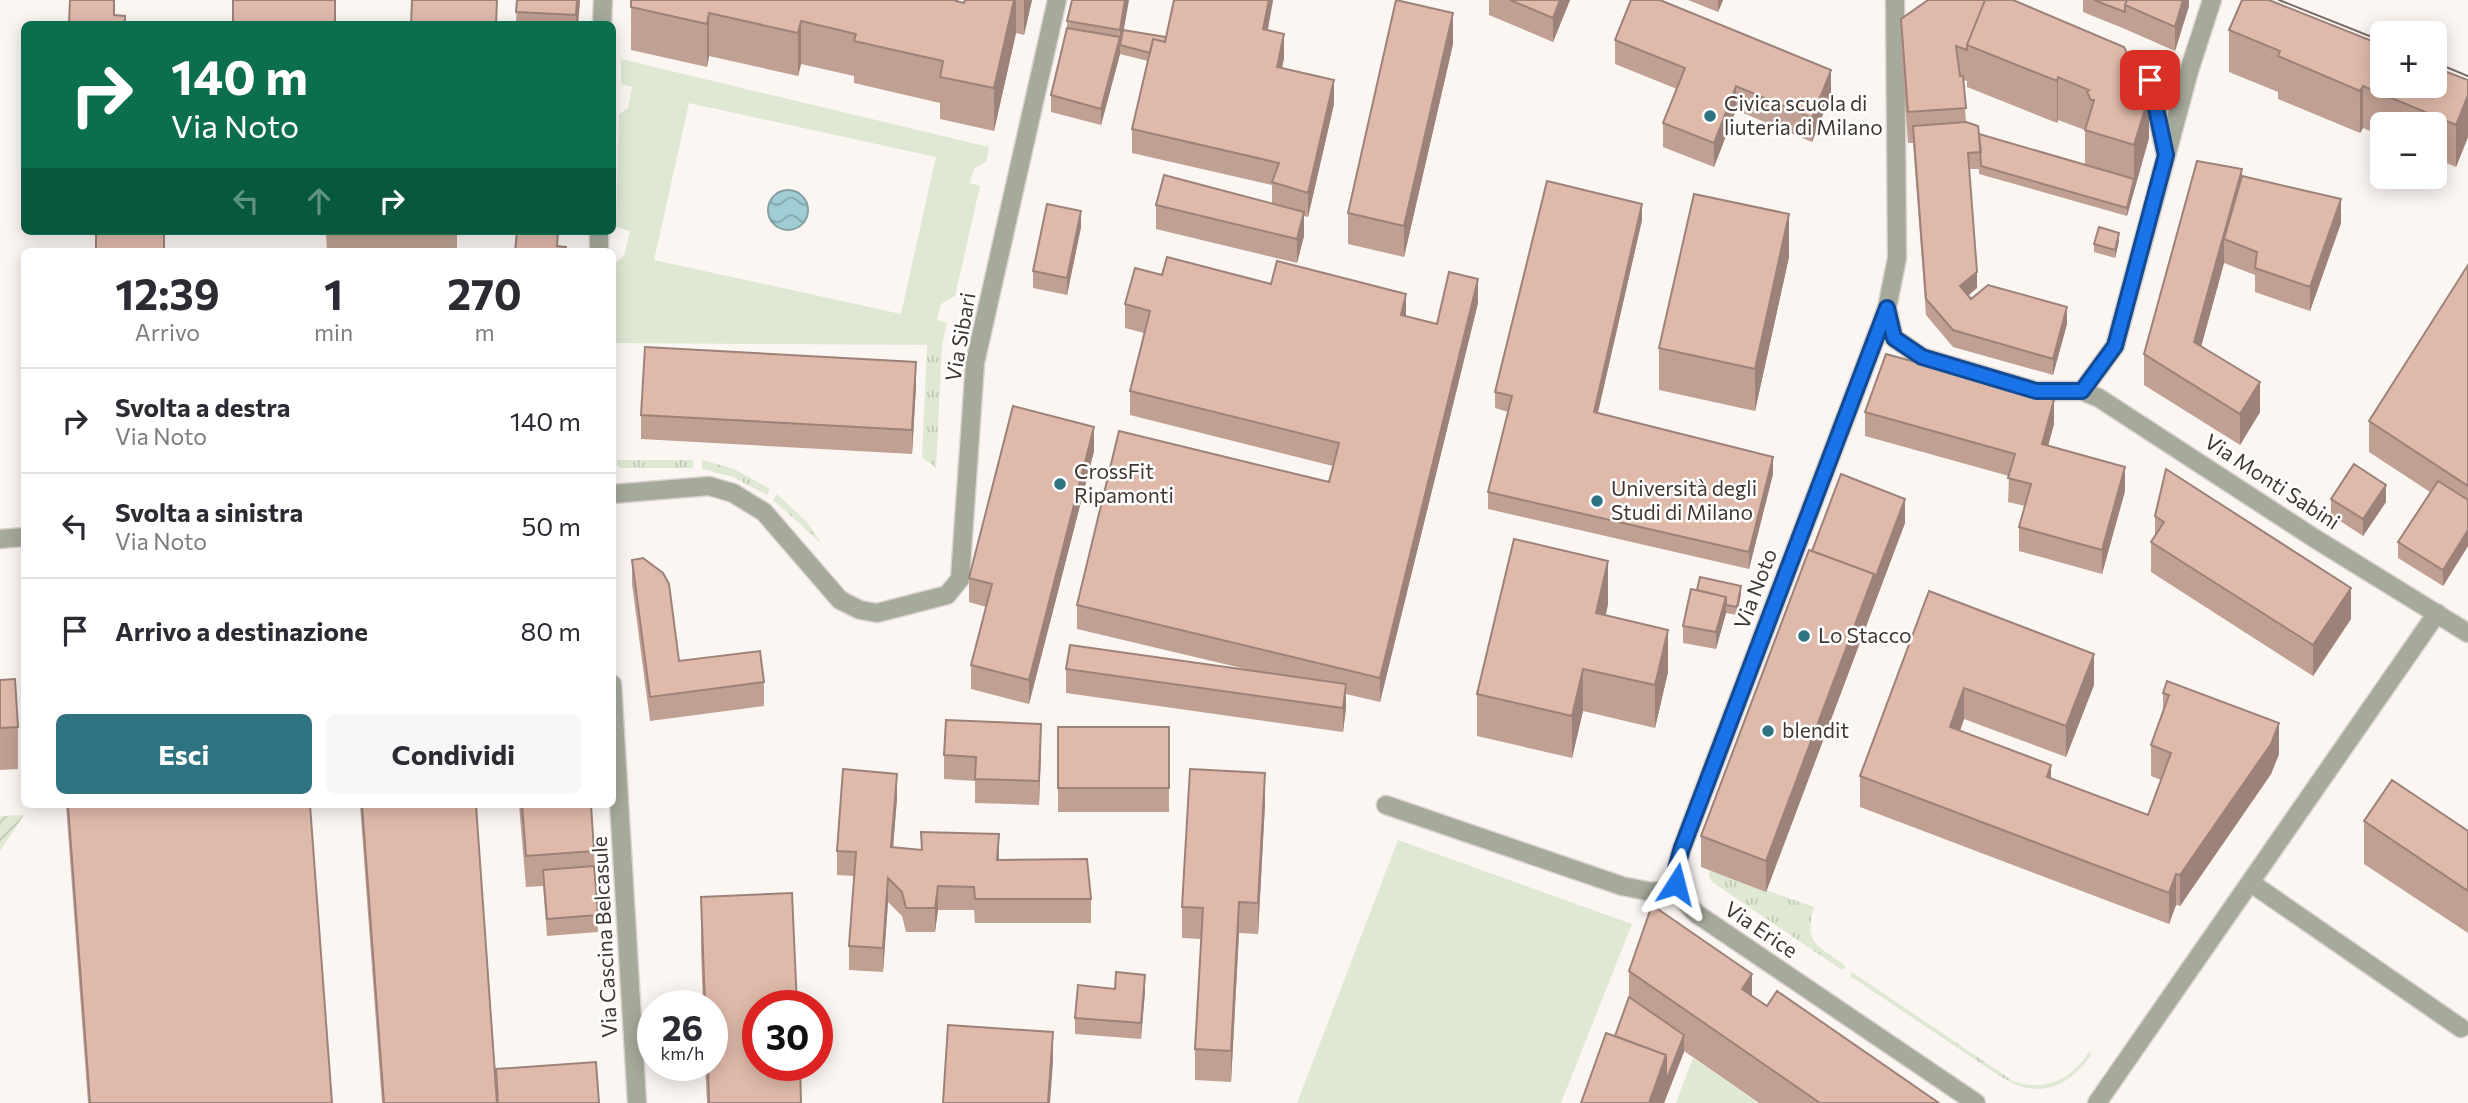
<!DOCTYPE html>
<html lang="it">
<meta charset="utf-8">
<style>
body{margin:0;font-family:Commissioner,sans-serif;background:#f7f7f7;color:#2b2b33;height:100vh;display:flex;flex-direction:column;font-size:26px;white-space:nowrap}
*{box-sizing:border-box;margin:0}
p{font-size:23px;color:#7c7c81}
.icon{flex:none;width:38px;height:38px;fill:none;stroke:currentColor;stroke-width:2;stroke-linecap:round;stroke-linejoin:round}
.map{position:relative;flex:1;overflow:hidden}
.panel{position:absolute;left:21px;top:248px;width:595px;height:560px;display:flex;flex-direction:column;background:#fff;border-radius:10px;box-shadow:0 4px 18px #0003}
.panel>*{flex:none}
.banner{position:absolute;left:21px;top:21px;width:595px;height:214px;border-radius:10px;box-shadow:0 4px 18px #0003;background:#0b6e4f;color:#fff;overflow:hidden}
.controls{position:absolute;left:2370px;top:21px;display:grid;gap:14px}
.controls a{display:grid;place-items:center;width:77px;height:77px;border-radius:10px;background:#fff;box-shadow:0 4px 18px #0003;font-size:35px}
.speed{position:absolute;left:637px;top:990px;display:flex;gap:14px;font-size:35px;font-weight:700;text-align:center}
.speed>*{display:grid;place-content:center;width:91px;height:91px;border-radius:50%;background:#fff;box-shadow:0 4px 18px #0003;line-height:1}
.speed small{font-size:18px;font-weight:400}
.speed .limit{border:10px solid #d22;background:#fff;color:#111}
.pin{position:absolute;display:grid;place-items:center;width:60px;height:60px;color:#fff;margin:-30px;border-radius:14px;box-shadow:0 4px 10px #0006}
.me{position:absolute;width:77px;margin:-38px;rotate:9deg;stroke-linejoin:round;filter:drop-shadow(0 0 5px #0008)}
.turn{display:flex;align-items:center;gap:24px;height:147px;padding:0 35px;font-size:32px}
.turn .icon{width:91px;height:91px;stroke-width:2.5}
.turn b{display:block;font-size:49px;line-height:60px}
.lanes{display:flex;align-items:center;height:66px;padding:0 35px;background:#0003;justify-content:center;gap:35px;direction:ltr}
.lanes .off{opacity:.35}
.eta{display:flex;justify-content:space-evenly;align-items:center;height:119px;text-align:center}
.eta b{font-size:42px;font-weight:700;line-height:49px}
.primary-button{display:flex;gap:14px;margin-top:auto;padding:14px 35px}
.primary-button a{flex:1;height:80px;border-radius:10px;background:#2f7383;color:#fff;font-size:28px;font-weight:700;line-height:80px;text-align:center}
.primary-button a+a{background:#f7f7f7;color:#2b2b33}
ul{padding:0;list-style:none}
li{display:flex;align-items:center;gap:21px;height:105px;padding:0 35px;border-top:2px solid #e1e1e2}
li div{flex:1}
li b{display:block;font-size:26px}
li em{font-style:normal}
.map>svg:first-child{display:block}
.grass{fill:url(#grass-tufts)}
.park{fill:#dfe8d3;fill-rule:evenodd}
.garden{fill:url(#garden-furrows)}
.water{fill:url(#water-waves);stroke:#849fa3;stroke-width:2}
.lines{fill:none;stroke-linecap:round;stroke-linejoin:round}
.street-casing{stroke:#dbd3d0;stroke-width:21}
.street{stroke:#a6aa9b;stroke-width:18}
.tram{stroke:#766b66;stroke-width:2}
.wall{fill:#c0a093;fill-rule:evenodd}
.shaded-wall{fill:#9c8278}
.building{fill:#dfbaab;stroke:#9c8278;stroke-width:2}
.route-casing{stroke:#114b97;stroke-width:18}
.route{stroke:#1a73e8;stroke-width:12}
.poi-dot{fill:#2f7383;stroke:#fff;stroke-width:2.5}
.labels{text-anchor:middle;stroke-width:5;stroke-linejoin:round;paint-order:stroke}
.poi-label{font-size:21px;fill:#423630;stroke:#fff;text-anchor:start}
.street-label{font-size:21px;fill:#423630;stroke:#fff}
</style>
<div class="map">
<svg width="2468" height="1103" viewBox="0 0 2468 1103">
<defs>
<pattern id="grass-tufts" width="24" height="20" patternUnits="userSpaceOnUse" patternTransform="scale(1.75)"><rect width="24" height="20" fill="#dfe8d3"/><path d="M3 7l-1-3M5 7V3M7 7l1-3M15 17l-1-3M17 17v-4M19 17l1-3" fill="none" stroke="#c1c8b5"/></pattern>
<pattern id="garden-furrows" width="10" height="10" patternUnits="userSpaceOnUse" patternTransform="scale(1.75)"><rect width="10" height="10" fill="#dfe8d3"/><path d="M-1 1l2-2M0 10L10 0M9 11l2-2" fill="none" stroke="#c1c8b5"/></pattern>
<pattern id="water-waves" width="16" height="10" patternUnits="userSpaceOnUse" patternTransform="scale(1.75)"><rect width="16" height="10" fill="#a0ccd4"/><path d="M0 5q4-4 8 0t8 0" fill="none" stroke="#84a6ac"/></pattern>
</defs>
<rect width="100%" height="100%" fill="#fcf6f3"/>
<path class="grass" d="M927,345h15l-6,123 -14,-11z
M617,460h76v8h-72l-4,-3z
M702,460l32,9 36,20 -3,6 -34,-18 -31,-8z
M777,494l30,28 15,22 -49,-44z
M1710,870l104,37c-11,38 4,38 32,59l-4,4 -130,-88 -3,-6z
M1852,972l161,109c32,11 58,-1 76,-29l3,2c-23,34 -55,46 -91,23l-151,-101z"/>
<path class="park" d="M621,59l368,88 -3,15 -12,7 -4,14 10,3 -25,110 -14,8 -4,16 10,3 -5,22 -328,-2 1,-80 9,-7 6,-25 -14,-4 3,-113 9,-6 4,-21 -11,-3zM689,103l247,54 -35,157 -247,-54z
M1398,840l234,84 -71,179h-264z
M1693,1058l65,45h-82z"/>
<path class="garden" d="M24,815l-24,36v-35z"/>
<path class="water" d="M768 210a20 20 0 1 1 40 0a20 20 0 1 1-40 0Z"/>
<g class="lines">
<g class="street-casing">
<path id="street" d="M1895,0l2,258 -10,50 -205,540c-9,27 -8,47 15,66l279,189
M602,24l1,-24
M2116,61l34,19 15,72
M599,252v-21
M1887,308l7,30 28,19 114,34h46l17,7 215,140 154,95
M2082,391l33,-45 74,-275 23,-71
M612,494l97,-8 24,7 31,19 76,88 20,10 17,3 70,-18 13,-16 15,-216 82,-363
M0,539l24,-2
M612,684l25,419
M1386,805l236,81 30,6 25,-3
M2251,883l210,145
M2097,1103l340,-490"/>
</g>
<use href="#street" class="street"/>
<path class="tram" d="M2279,0l103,41
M2434,62l34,14"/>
</g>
<path class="wall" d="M517,0h63l-2,24h-62z
M631,0h327v1l6,2 1,-3h67l-8,35 -8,-2 -22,98 -54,-12v-16l-86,-20v-7l-53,-12 -3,12 -89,-20 -2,11 -76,-17z
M1174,0h99l-5,30 16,28 -2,10 52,36 -26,113 -4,-1v20l-7,27 -141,-34v-24l116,-1v-19l-140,-32v-24l16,-68 -28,-7 -19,71 -50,-13v-17l16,-67v-7l99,16z
M1489,0h81l-17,42 -64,-27z
M1688,0h35l-5,12z
M2013,0l136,138 -22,78 -148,-42v-5h-10l8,119 -9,8 3,3 96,25 -14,51 -100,-28 -27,-32 -13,-172h-5l-7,-93v-31zM1963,80l4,1v6l90,36 1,-3 27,10v35l-106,-31 -13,-12z
M2083,0h106v6l-14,45 -50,-22 -42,-17z
M2229,30l239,50v57l-12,30 -22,-9v-34h-52v12l-19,-8 -3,5 -82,-34v-7l-49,-20z
M1615,40l216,54 -19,48 -76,-32 -22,57 -51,-20v-24l14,-34 -62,-25z
M1453,44l-49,213 -56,-13v-31z
M2242,176l99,47 -31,88 -55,-19v-17l-31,-12 -23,83 59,66 -20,33 -96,-60v-31z
M1642,220l-44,193 175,61 -24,95 -261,-60v-17l20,-80 -13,-4v-16z
M1081,227l-14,68 -34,-7v-17z
M326,231h131v21h-130z
M2119,241l-4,17 -21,-6v-8z
M1789,257l-34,154 -96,-21v-42z
M2468,265v281l-25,40 -45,-28v-16l32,-50 -61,-40v-31z
M1162,275l109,9 166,40 41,-21 -98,399 -34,-8v14l-3,24 -277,-39v-24l188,2 -177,-42v-24l252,-123 4,-16 -203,-51v-24l14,-58 -19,-5v-24z
M916,386l-4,68 -271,-15v-24z
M1865,412l189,12 -6,22 77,45 -23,83 -83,-23v-24l6,-21 -17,-4 1,-26 -144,-40z
M1094,451l-65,253 -58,-15v-24l15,-58 -17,-5v-24z
M2331,499l55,3 -23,34 -32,-21z
M2155,516l196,103 -38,57 -162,-104v-30l4,-5z
M1905,523l-139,369 -65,-25v-31l111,-285z
M632,560l47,101 85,21v24l-114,15 -18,-137z
M1697,590l44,4 -4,21 -11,-2 -10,36 -33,-6v-17z
M1929,591l165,94 -28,72 -102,-38 -4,12 91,48 97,36 13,-35 -10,-4v-31l12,-32v-20l4,-12 112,73 -8,20 -91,132 -4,-1 -7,19 -309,-117v-31z
M1608,604l-2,11 62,57 -13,56 -72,-17 -11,47 -95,-22v-42z
M0,680l18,47v42l-18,1z
M1058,727h111v85h-111z
M1041,748l-2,57 -64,-2v-22l-31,-2v-24z
M897,798l-4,50 28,2v-18l78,28 92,39v24h-116l-1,-13h-36l-3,22h-29l-4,-16 -14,-14 -5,70 -34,-2v-24l5,-70 -17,-1v-24z
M1265,804l-7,130 -19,-1 -8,149 -36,-2v-31l6,-110 -19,-1v-31z
M66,805h244l22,298h-244z
M360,805h116l20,274 103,24h-217z
M519,805h72l3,46 4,81 -51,4 -4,-50 -17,1z
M2364,821l104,10v102l-104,-69z
M701,897l100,206h-94l-2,-37h7v-60h-9l-2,-55z
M1629,971l123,25 15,10 172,97h-180l-75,-52 -20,52h-83l34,-67 14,-39z
M1145,991l-4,48 -66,-5v-16z"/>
<path class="shaded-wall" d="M577,0h3l-2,24h-2z
M1014,0h2v33l-22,98v-43z
M1024,0h8l-8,35z
M1125,0h4l-8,46 -1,-1v9l-19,71v-16l19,-72v-7z
M1269,0h4l-10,53v-24z
M1560,0h10l-17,42v-24z
M1718,0h5l-5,12z
M2183,0h6v6l-14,45v-24z
M709,13v43l-2,11v-43z
M1453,13v31l-49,213v-31z
M801,21v43l-3,12v-43z
M1284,34v24l-7,33v-24z
M1831,70v24l-19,48v-24z
M2058,77v43l-1,3v-42z
M1334,80v24l-26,113v-24z
M1736,86v24l-22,57v-24z
M2363,86v42l-3,5v-42z
M2468,95v42l-12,30v-42z
M2149,96v42l-22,78v-8l7,-29v-34z
M2242,169v31l-18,39v24l-30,110v-31z
M2341,199v24l-31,88v-24z
M1642,204v16l-48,209v-17z
M1081,211v16l-14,68v-17z
M1304,212v24l-7,27v-24z
M1789,214v43l-34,154v-42z
M2119,233v8l-4,17v-8z
M1977,272v16l-17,14v-16z
M1478,279v24l-98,399v-24z
M1406,294v24l-5,-3z
M2067,307v17l-14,51v-16z
M916,362v24l-4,68v-24z
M2260,382v30l-20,33v-31z
M2054,400v24l-12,44v-24z
M1094,427v24l-65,253v-24z
M1773,457v17l-24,95v-17z
M2125,467v24l-23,83v-24z
M2386,485v17l-23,34v-17z
M1905,499v24l-139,369v-31l108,-287z
M2468,530v16l-25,40v-16z
M1608,561v43l-12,51v-42z
M1741,586v8l-4,21v-8z
M2351,588v31l-38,57v-31z
M1726,597v16l-10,36v-17z
M1668,630v42l-13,56v-43z
M2094,654v31l-28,72v-31z
M1583,669v42l-11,47v-42z
M1346,684v24l-3,24v-24z
M1964,688v31l-14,39v-31z
M2279,723v31l-8,20 -91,132v-31z
M1041,724v24l-2,57v-24z
M2051,765v31l-4,-19z
M1265,773v31l-7,130v-31z
M897,774v24l-6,73v-24z
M999,834v24l-2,26v-24z
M2176,874v31l-7,19v-31z
M888,878v24l-5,70v-24z
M938,886v24l-3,22v-24z
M1239,902v31l-8,149v-31z
M1752,974v42l-10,-27z
M1145,975v16l-4,48v-16z
M1053,1032v30l-3,41h-2z
M1684,1035v17l-20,51h-15l17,-48z"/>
<path class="building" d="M70,0h44v15l11,1v8h-56z
M233,0h102v24h-102z
M412,0h85l-1,24h-85z
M517,0h60l-1,15 -60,-3z
M631,0h326l-1,1 8,2 1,-3h49l-20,88 -54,-11 3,-16 -89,-20 2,-7 -55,-13 -3,12 -89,-20 -2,11 -76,-17z
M1072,0h53l-5,30 -53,-9z
M1174,0h95l-6,29 21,5 -7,33 57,13 -26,113 -36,-11 7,-19 -147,-34 21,-90 12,3z
M1396,0l57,13 -49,213 -56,-13z
M1510,0h50l-7,18z
M1631,0h29l171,70 -19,48 -76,-32 -22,57 -51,-20 22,-55 -70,-28z
M1928,0h57l-18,45v5l-11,-4 4,30h3l3,32 -58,4 -7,-93z
M1985,0h28l111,47 25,49 -15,49 -49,-15 9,-30h-3l-4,-8 2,-2 -31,-13 -1,4 -90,-36z
M2094,0h33l-2,5v7z
M2127,0h56l-8,27 -50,-22z
M2242,0h27l113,45v41h52v-19l34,13v15l-12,30 -93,-39 -3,5 -82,-35 2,-5 -51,-21z
M1067,28l53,9 -19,72 -50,-14z
M1123,30l43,7 -1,5 -12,-3 -3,14 -30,-8z
M1966,122l12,4 3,26 -13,1 9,119 -17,14 11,13 17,-14 79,22 -14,52 -100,-29 -27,-31 -13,-173z
M1979,134l155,45 -7,29 -146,-42z
M2197,161l45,8 -48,173 66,40 -20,32 -96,-60z
M1164,175l140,37 -7,27 -141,-34z
M2242,176l99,23 -31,88 -55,-19 2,-16 -33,-13z
M1547,181l95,23 -48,208 179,45 -24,95 -261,-60 24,-96 -17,-4z
M1694,194l95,20 -34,155 -96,-21z
M1047,204l34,7 -14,67 -34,-7z
M2099,227l20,6 -4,17 -21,-6z
M96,231h68v21h-68z
M517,231h41l-1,15 9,1 -1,5h-50z
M1167,257l104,27 6,-23 129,33 -5,21 36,9 12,-52 29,7 -98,399 -303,-73 42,-174 210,51 10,-39 -209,-52 20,-80 -25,-7 10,-36 27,7z
M2468,265v221l-99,-65z
M645,347l271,15 -4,68 -271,-15z
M1886,354l168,46 -12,44 83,23 -23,83 -83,-23 12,-43 -23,-6 7,-24 -150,-42z
M1013,406l81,21 -65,253 -58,-15 21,-81 -23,-6z
M2354,464l32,21 -23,34 -32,-20z
M2166,469l185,119 -38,57 -162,-103 13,-20 -9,-6z
M1841,474l64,25 -31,82v-7l-62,-23z
M2438,481l30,19v30l-25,40 -45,-28z
M1514,539l94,22 -12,52 72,17 -13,55 -72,-16 -11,47 -95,-22z
M1809,550l65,24 -108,287 -65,-25z
M643,558l20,15 6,11 10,77 81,-10 4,31 -114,15 -18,-137z
M1700,577l41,9 -4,21 -11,-2v-8l-29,-7z
M1691,589l35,8 -10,35 -33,-6z
M1929,591l165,63 -28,72 -102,-38 -14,39 101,38 -4,12 101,38 23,-62 -20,-8 18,-50 -6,-2 4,-12 112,42 -8,21 -91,131 -4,-1 -7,19 -309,-117z
M1070,645l276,39 -3,24 -277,-39z
M15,679l3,48 -18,1v-48z
M946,720l95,4 -2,57 -64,-2 1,-22 -32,-2z
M1058,727h111v61h-111z
M843,769l54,5 -6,73 31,3 -1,-18 78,2 -2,26 90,-1 4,40h-116l-1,-12 -36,-1 -3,22h-29l-4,-16 -14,-14 -5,70 -34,-2 7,-94 -19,-1z
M1190,769l75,4 -7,130 -19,-1 -8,149 -36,-2 8,-141 -21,-1z
M2392,780l76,51v60l-104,-70z
M68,805h242l22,298h-242z
M362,805h114l21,298h-113z
M522,805h69l3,46 -68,5z
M594,866l4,49 -51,4 -4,-49z
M792,893l5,113h-39v60h42l1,37h-92l-1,-37h4v-60h-7l-4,-109z
M1652,905l100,69 -10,15 13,9 12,8 10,-15 162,112h-119l-191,-132z
M1116,972l29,3 -4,48 -66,-5 3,-33 37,4z
M1629,997l55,38 -18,46v-26l-51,-19z
M948,1025l105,7 -5,71h-105z
M1606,1033l60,22 -17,48h-68z
M596,1062l3,41h-101l-2,-34z"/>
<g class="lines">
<g class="route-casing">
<path id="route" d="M1676,884v-15l6,-21 205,-540 7,30 28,19 114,34h46l33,-45 51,-191 -16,-75"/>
</g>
<use href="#route" class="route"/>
</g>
<g class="poi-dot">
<circle cx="1710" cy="116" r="7"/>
<circle cx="1060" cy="484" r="7"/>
<circle cx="1597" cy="501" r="7"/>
<circle cx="1804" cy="636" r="7"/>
<circle cx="1768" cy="731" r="7"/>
</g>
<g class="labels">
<g class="poi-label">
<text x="1724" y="111">Civica scuola di<tspan x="1724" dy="24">liuteria di Milano</tspan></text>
<text x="1074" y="479">CrossFit<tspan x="1074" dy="24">Ripamonti</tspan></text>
<text x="1611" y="496">Università degli<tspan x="1611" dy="24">Studi di Milano</tspan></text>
<text x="1818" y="643">Lo Stacco</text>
<text x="1782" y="738">blendit</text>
</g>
<g class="street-label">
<text transform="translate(961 337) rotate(-80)" y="7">Via Sibari</text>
<text transform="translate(2272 482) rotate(33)" y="7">Via Monti Sabini</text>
<text transform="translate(1756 589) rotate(-69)" y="7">Via Noto</text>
<text transform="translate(1761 930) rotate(34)" y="7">Via Erice</text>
<text transform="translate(605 937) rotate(-93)" y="7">Via Cascina Belcasule</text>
</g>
</g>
</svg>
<div class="controls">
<a>+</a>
<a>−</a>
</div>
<div class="speed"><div>26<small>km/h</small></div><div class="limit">30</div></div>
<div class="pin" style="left:2150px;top:80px;background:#d93025"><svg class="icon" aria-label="arrive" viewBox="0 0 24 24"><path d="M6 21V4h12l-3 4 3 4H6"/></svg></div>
<svg class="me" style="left:1676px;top:884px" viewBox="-20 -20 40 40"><path d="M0-17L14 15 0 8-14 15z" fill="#1a73e8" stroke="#fff" stroke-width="4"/></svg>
<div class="banner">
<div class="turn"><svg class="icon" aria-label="right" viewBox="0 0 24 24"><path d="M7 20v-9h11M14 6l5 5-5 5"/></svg><div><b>140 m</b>Via Noto</div></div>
<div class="lanes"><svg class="icon off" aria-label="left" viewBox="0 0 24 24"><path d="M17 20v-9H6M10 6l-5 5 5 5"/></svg><svg class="icon off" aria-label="ahead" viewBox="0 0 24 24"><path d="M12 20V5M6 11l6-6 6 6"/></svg><svg class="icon" aria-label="right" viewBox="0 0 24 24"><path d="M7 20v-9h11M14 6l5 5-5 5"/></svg></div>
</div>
<section class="panel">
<div class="eta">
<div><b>12:39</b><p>Arrivo</p></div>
<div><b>1</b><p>min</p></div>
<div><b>270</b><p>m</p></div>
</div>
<ul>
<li><svg class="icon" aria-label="right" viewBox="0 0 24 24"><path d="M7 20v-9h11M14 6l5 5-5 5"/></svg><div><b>Svolta a destra</b><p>Via Noto</p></div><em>140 m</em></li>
<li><svg class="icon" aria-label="left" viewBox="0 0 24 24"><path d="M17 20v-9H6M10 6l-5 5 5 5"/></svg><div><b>Svolta a sinistra</b><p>Via Noto</p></div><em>50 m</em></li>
<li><svg class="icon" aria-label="arrive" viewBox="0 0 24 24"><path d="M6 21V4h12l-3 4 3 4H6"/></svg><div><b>Arrivo a destinazione</b></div><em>80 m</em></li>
</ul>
<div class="primary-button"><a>Esci</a><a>Condividi</a></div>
</section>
</div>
